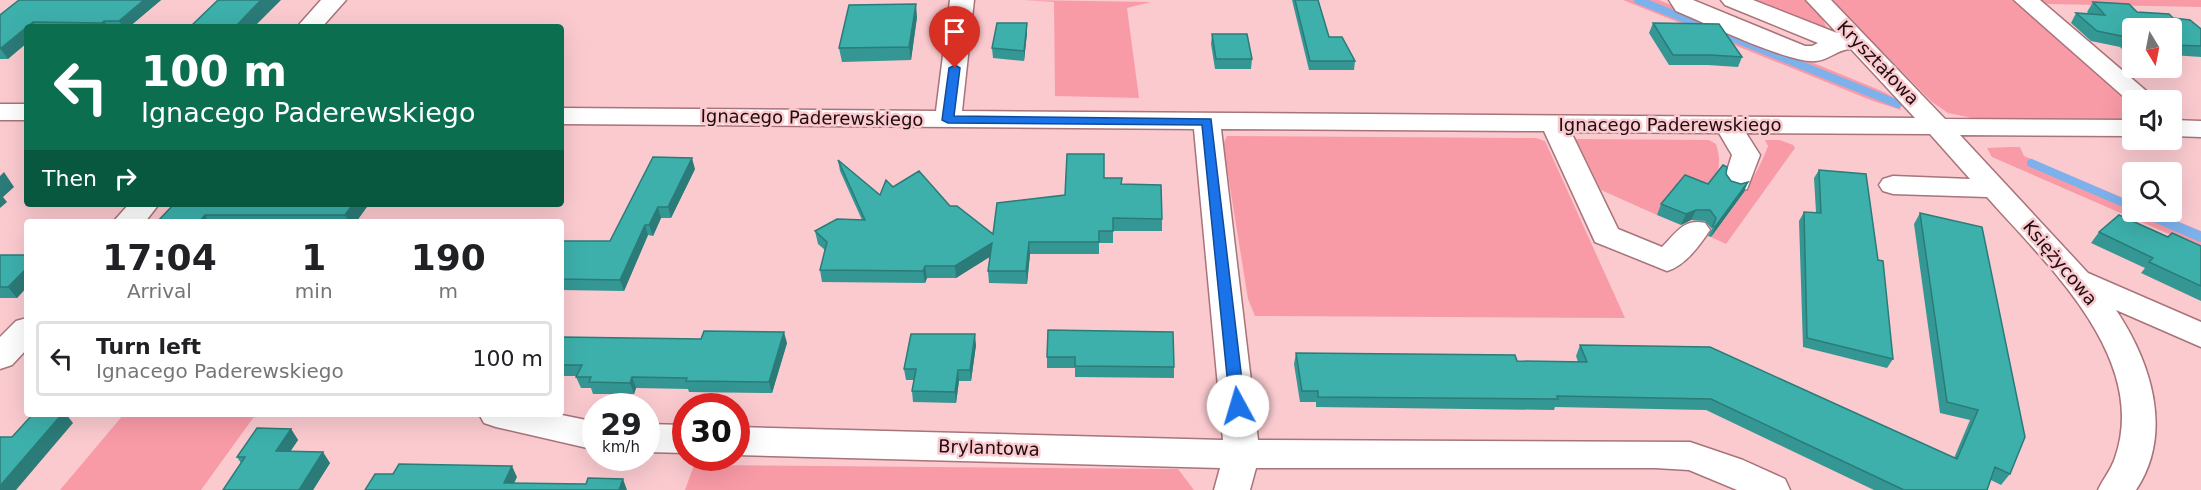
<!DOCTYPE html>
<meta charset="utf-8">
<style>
body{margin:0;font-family:"DejaVu Sans",sans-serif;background:#f2f2f2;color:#202124;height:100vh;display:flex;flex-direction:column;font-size:22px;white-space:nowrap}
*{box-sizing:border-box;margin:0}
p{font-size:20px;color:#757577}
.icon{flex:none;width:33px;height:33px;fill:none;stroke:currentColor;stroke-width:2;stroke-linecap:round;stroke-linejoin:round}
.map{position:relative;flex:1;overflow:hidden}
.details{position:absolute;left:24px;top:219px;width:540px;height:198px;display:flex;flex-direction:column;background:#fff;border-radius:6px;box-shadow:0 6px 24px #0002}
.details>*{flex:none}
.top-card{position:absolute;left:24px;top:24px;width:540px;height:183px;border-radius:6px;box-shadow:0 6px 24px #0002;background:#0b6e4f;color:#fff;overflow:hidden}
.needle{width:39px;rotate:170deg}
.fabs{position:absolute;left:2122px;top:18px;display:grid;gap:12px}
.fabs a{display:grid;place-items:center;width:60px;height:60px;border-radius:6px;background:#fff;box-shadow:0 6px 24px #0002;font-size:30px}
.speed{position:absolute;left:582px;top:393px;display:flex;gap:12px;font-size:30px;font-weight:700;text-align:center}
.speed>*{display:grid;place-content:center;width:78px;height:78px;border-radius:50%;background:#fff;box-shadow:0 6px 24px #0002;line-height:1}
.speed small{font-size:15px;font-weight:400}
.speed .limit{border:9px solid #d22;background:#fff;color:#111}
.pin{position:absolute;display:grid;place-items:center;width:51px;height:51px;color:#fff;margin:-62px -26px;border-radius:50% 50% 50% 0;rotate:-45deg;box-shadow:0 0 6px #0007}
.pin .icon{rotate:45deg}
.me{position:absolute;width:66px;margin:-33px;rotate:354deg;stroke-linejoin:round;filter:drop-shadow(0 0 4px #0008)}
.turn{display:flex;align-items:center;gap:21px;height:126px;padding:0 18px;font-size:27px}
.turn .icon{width:78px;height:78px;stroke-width:2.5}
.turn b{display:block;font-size:42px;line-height:51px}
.then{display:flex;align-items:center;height:57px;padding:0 18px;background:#0003;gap:12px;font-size:22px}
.eta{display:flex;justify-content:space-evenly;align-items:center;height:102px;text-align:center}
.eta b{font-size:36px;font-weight:700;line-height:42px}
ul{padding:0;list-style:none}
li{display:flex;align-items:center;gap:18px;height:75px;margin:0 12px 9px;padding:0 6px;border:3px solid #e0e0e0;border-radius:6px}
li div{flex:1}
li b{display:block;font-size:22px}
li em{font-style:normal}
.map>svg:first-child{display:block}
.green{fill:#f99ba7}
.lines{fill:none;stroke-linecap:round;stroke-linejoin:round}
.stream-far1{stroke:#7cb1ec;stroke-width:8}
.stream{stroke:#7cb1ec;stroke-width:10}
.minor-casing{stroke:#a87379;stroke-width:3}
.minor{fill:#fff;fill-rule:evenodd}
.wall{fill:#349794}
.shaded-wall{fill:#2b7b78}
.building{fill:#3db0ac;stroke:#2b7b78;stroke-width:1.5}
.route{fill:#1a73e8;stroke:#114b97;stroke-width:1.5}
.labels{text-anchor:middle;stroke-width:5;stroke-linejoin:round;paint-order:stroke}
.street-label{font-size:18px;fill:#1f0c0f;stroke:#facacf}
</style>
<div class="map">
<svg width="2201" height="490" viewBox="0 0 2201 490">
<rect width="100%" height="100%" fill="#facacf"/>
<path class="green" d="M1024,0l127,2 -24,6 12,90 -84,-2 -1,-94z
M1623,0h36l218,89c11,5 21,8 24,21l-28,-9z
M1755,0h53l10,10 9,18z
M1830,0h190l113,101v18l-161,-1 -24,-5 -16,-11z
M2032,0h169v7l-153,-3z
M1227,136l309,2 9,3 80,177 -370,-2 -7,-17 -25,-155z
M1576,139l133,1 7,4c7,23 2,32 -13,51l-23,-9 -23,29 -56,-25z
M1765,140h15l13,5 2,3 -69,96 -15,-7c21,-28 45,-57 57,-91z
M2011,147h9l4,9 109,46v10h22l46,19v17l-209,-91 -5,-9z
M124,414h132l-55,76h-141z
M694,465l484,4 16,21h-509z"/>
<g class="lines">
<path class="stream-far1" d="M1638,0l260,104
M2031,163l102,44
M2143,212l12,5"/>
<path class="stream" d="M2152,216l49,21"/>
<g class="minor-casing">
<path id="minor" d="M321,0h25l-24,27h-25z
M950,0h24l-12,111 953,7 -64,-69c-13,0 -22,11 -35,12 -26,3 -111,-38 -140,-50l-7,-11h24l112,46h7l6,-3 -93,-38 -4,-5h32l84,33 -31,-33h25l114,119 188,1v16l-173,-1 128,138 113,49v25l-85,-37c35,52 58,123 20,180h-38c5,-11 13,-20 17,-32 35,-100 -69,-194 -128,-261l-94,-3 -10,-3 -4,-6 4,-6 10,-3 77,3 -40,-45 -184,-1 14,22 -13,34 -10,3 -10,-3 -4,-6 9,-28 -13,-22 -148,-1 47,97 44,18c14,-14 22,-29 43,-24l5,7c-10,15 -25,36 -43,41l-72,-29 -51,-111 -323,-2 37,311 432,2 53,18 42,19 5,11h-53l-48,-20 -34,-2h-399l-6,22h-36l6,-22 -484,-13v-28l487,13 -29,-311 -633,-5v-16l375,3z
M2014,0h26l111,95 4,5h-22v5z
M0,104h27v16h-27z
M2172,120l29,1v16l-29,-1z
M129,204h30l-14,18h-32z
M27,318v31l-15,16 -12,4v-32l16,-16z
M479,414h78l39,8v28l-100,-23 -12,-4z
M646,424l40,1v28l-40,-1z"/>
</g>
<use href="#minor" class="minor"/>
</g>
<path class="wall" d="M161,0l-32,27h-102l-19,32h-8v-44z
M1292,0h26l11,37 26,24 -1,9h-45z
M2093,2l44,10 36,6 28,11v28l-29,-2v-27h-39v25l-8,-1 -5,-5 -29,-6 -20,-18 5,-10 13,1 -2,-2z
M917,17l-6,43 -69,2 -3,-14z
M1027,23v10l-3,28 -31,-3 -1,-10z
M1653,23l89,34 -4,10 -30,-2h-39l-20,-32z
M1212,34l40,25 -1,10h-36l-4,-25z
M838,160l42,35 13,-8 57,19 43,28 72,-39 39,-17 17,6 41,35v12h-49v12h-14v11h-69l-3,30 -38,-1 -1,-12 2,-15 -34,22h-29l-2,5 -103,-1 -2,-12 5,-20 -7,-6 -3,-13 47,-11 -22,-49z
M695,169l-24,49h-10l-8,18 -5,-1 -24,56 -63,-1v-49h49z
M1819,170l74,189 -6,9 -84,-21 -4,-126 5,-9h12l-2,-34z
M1726,174l5,7 13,11 -33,45 -3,-1 4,-7 -7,-8 -14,-1 -10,5 -24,-10 4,-11 47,-20z
M174,204h195l-13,18h-199z
M1920,213l90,261 -9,11 -10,-5 -4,10h-113l-168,-80 -151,-3 -1,3 -238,-3v-5h-16l-6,-38 2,-11 221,8 61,1 -2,-6 4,-11 374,113 16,-38 -30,-7 -26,-189z
M2099,232l69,5 33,9v55l-60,-28 4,-5 -54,-25z
M0,255h27v32l-10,11h-17z
M1048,330l126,37v11l-99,-1v-9h-28v-11z
M561,337l226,6 -15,50 -83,-1 -1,-3 -52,-1 -2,6h-41l-2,-6h-10l-5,-11 1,-1h-16z
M976,345l-5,36h-12l-3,22 -43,-1 -1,-11 2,-11h-8l-2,-11z
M291,429l7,11 -8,12 40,11 -17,27h-90l18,-27 -4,-6z"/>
<path class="shaded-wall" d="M144,0h17l-32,27h-6l-4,-6z
M261,0h20l-27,27h-19z
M916,4l1,13 -6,43 -2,-13z
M104,21l4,6h-4l-2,-4z
M33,22l3,5h-9z
M1027,23v10l-3,28v-10z
M27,27v16l-19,16 -7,-10z
M692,158l3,11 -24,49 -3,-11z
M4,172l10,15 -11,10 4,5 -7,6v-32z
M1748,182l-4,10 -33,45 4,-10z
M353,204h16l-13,18h-7l-4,-7z
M658,207l3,11 -8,18 -4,-11z
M1696,210l-5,10 -10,5 5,-11z
M205,215l4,7h-10z
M645,225l3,10 -24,56 -4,-11z
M1029,242l1,12 -3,30 -1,-13z
M992,243l1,12 -37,23 -1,-12z
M925,266l2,12 -2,5 -2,-12z
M27,268v19l-10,11 -9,-11z
M784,332l3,11 -15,50 -3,-11z
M975,334l1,11 -5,36 -1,-11z
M958,370l1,11 -3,22 -1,-11z
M632,377l4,11 -2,6 -4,-11z
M62,414h4l7,9 -57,67h-16v-4z
M291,429l7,11 -15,22 -7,-11z
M323,452l7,11 -17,27h-14z
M512,466l5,11 -6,13 -7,-7z
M623,479l4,11h-8z"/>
<path class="building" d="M19,0h125l-25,21h-15l-2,2 -69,-1 -33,27v-34z
M218,0h43l-26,27h-45z
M1295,0h23l11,37h13l13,24h-45z
M2093,2l36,2 8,8 32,2 4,4 17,2 11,9v17l-29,-1v-17h-39v14h-2l-5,-5 -29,-6 -21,-18 29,2z
M916,4l-7,43 -70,1 10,-43z
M997,23h30l-3,28 -32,-3z
M1653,23l66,1 23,33 -31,-2h-38z
M1212,34h35l5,25h-36z
M1067,154h37v24h18l-1,6 40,1 1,34 -49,-1v13h-14v11h-70l-3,29h-38l4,-28 -37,23h-30l-2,5 -103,-1 7,-28 -12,-11 22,-12 28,1 -27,-60 42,35 6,-15 7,7 26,-16 31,35h7l36,28 4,-31 68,-8z
M653,157l39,1 -24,49h-10l-9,18h-4l-25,55 -59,-1v-38h49z
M1723,165l4,2 -1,7 5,7 10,3 7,-2 -33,45 -2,-1 3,-8 -6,-8h-14l-10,4 -25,-10 24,-29 23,9z
M1819,170l47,4 12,86 5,1 10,98 -86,-21 -3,-126 17,1z
M174,204h179l-8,11h-140l-6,7h-42z
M1920,213l62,14 43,210 -15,37 -15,-7 -8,23h-83l-193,-91 -154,-3 1,3 -240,-2v-6h-16l-6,-38 219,2 2,6 70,1 -7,-17 130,2 247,112 21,-49 -31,-8z
M2119,215l49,22 4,-4 29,13v40l-52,-24 4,-4 -54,-26z
M0,255h27v13l-19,19h-8z
M1048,330l125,2 1,35 -99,-1v-9h-28z
M704,331l80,1 -15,50 -83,-1 1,-3 -55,-1 -2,6 -41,-1 2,-5h-15l6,-12h-21v-28l140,2z
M911,334h64l-5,36h-12l-3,22 -43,-1 4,-22h-12z
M33,414h29l-62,72v-49h12z
M257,428l34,1 -15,22 47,1 -24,38h-76l22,-33h-8z
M399,464l113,2 -8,17 82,1 2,-6 35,1 -4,11h-254l10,-16h18z"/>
<path class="route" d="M955,65l5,3 -6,48 257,3 34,287 -2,5h-11l-2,-5 -28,-281 -254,-2 -6,-3 7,-52z"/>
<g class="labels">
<g class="street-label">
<text transform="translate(1878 63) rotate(46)" y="6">Kryształowa</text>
<text transform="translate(812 118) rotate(1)" y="6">Ignacego Paderewskiego</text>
<text x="1670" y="131">Ignacego Paderewskiego</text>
<text transform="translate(2060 263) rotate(50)" y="6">Księżycowa</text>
<text transform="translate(989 448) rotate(2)" y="6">Brylantowa</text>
</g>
</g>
</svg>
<div class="fabs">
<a><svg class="needle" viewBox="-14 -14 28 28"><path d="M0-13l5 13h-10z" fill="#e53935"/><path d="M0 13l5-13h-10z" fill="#757577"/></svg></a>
<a><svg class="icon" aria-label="sound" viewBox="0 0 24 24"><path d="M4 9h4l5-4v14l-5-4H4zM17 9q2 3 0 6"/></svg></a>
<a><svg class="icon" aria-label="search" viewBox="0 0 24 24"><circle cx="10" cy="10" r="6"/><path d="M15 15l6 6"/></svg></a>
</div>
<div class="speed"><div>29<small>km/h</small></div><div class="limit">30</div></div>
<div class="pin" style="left:955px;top:68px;background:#d93025"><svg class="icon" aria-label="arrive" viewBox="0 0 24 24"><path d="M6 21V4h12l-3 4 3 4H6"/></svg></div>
<svg class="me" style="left:1238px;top:406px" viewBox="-20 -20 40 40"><circle r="19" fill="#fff"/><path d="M0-13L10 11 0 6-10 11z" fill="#1a73e8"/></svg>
<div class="top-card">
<div class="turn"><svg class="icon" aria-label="left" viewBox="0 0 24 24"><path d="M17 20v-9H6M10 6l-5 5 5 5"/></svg><div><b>100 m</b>Ignacego Paderewskiego</div></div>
<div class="then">Then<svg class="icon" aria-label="right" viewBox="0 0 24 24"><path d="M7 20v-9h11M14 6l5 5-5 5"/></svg></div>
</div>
<section class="details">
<div class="eta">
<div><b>17:04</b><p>Arrival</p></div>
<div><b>1</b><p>min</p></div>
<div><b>190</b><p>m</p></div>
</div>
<ul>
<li><svg class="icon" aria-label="left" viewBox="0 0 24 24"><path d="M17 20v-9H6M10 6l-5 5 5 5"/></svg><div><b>Turn left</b><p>Ignacego Paderewskiego</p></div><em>100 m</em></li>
</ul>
</section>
</div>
